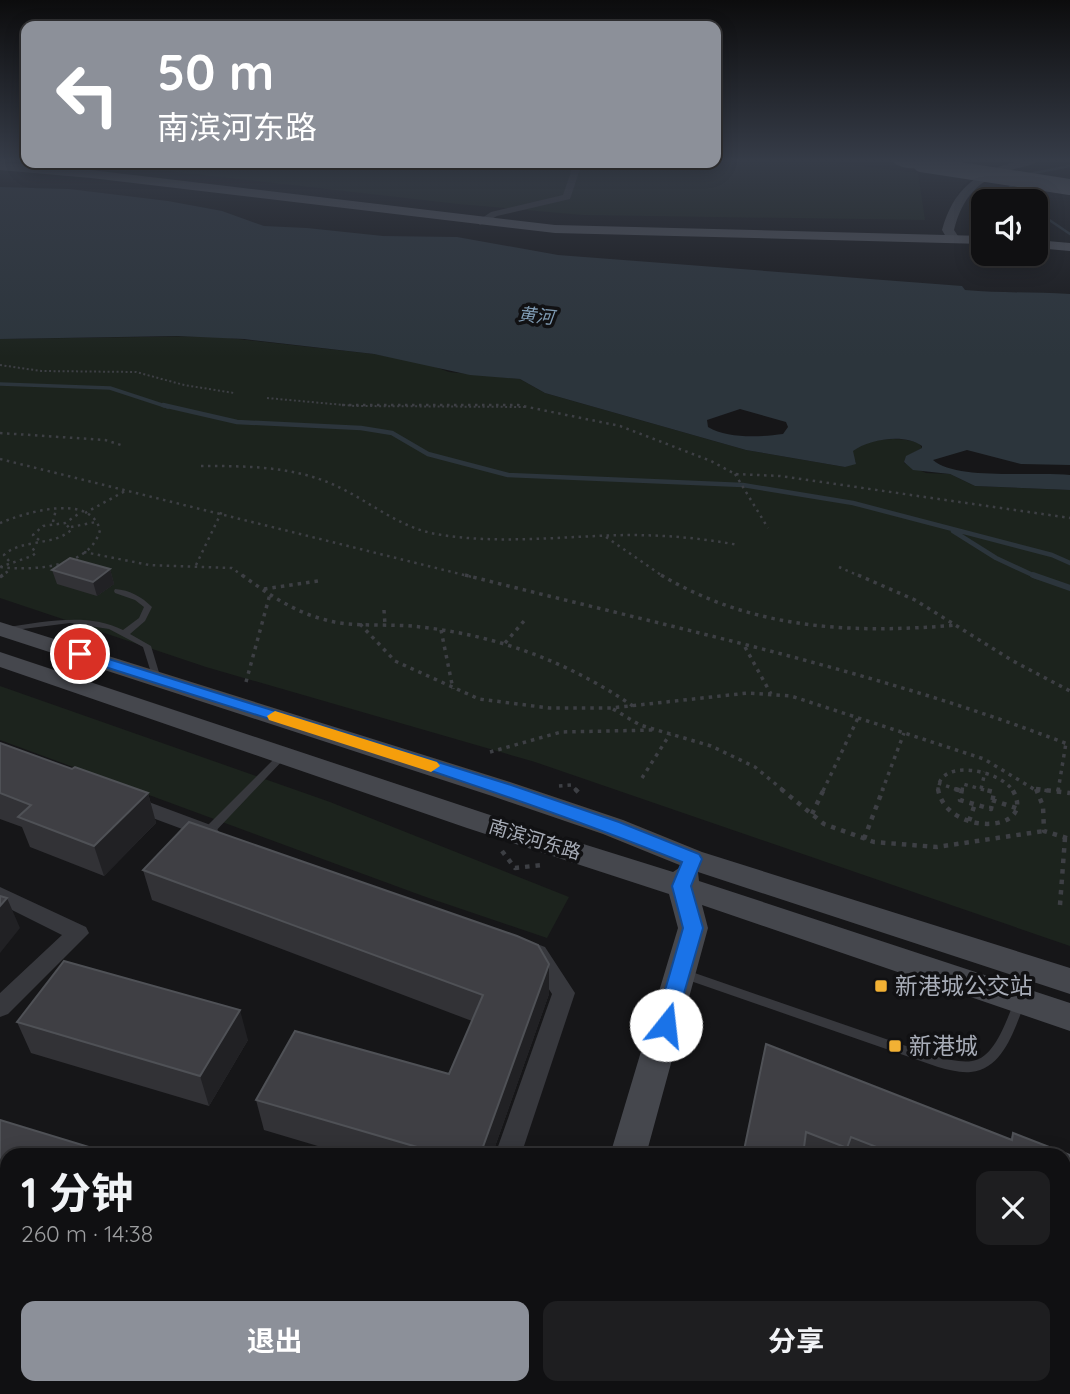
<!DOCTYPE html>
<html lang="zh">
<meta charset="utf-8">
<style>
body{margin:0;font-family:Quicksand,"Noto Sans SC",sans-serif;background:#1e1e20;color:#f1f3f6;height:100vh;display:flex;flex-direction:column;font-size:26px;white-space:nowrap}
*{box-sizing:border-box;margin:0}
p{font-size:23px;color:#9c9d9f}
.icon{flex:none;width:38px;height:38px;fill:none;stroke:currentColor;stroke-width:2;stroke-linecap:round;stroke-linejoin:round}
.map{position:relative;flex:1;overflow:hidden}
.side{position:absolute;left:0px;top:1148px;width:1071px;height:247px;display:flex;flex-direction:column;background:#101012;border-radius:21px 21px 0 0;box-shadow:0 4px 18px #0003,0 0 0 2px #303032}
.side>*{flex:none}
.hud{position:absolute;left:21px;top:21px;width:700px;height:147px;border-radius:14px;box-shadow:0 4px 18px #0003,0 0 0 2px #303032;background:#8c9099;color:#fff;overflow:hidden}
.tools{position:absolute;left:971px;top:189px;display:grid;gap:14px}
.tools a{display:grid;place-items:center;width:77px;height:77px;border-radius:14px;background:#101012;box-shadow:0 4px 18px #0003,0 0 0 2px #303032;font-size:35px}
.pin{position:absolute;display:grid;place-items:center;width:60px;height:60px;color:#fff;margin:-30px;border:4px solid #fff;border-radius:50%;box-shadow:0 2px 7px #0007}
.me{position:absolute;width:77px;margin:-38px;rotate:16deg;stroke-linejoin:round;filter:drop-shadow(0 0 5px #0008)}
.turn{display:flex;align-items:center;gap:24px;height:147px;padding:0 21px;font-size:32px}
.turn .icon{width:91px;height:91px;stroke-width:2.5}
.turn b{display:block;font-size:49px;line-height:60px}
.round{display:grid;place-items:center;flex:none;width:74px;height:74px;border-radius:14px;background:#1e1e20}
.head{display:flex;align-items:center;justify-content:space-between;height:119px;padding:0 21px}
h1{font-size:42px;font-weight:700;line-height:52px}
.action{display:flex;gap:14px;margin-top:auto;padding:14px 21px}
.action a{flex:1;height:80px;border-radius:14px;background:#8c9099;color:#fff;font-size:28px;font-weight:700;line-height:80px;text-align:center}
.action a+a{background:#1e1e20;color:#f1f3f6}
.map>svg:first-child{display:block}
.green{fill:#1c231d}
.water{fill:#2c353c;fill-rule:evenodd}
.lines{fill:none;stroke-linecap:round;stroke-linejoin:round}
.stream-far3{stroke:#2c353c;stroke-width:2.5}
.stream-far2{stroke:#2c353c;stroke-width:3.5}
.stream-far1{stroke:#2c353c;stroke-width:4.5}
.stream{stroke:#2c353c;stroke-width:6}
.path-far3{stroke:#3d3f44;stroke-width:2;stroke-dasharray:2 2.5;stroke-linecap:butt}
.path-far2{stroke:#3d3f44;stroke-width:2.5;stroke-dasharray:2.5 4.5;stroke-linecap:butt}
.path-far1{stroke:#3d3f44;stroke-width:3.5;stroke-dasharray:3.5 5;stroke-linecap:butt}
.path{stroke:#3d3f44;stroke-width:4.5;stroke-dasharray:4.5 6;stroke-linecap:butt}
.lane{fill:#37383d;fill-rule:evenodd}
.street{fill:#37383d;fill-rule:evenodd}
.secondary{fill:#45474d;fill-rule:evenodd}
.primary{fill:#53555c;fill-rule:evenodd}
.highway{fill:#63666e;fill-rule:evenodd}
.highway-bridge{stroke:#63666e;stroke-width:16}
.wall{fill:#323236}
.shaded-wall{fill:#212124}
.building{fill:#3f3f44;stroke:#4f5156;stroke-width:2}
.route{fill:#1a73e8;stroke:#114b97;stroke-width:2}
.slow{fill:#f59e0b}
.poi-dot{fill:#f2b134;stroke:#111113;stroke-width:2.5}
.labels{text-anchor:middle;stroke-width:7;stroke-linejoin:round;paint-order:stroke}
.far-water-label{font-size:18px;font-style:italic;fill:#7f9bb3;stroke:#111113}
.street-label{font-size:19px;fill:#a8adb8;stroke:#111113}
.near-poi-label{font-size:23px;fill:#a8adb8;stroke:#111113;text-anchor:start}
</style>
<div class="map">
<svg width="1070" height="1394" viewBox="0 0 1070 1394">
<rect width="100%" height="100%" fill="#161618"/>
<path class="green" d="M828,162l90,11 7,47 -342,-5 -125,-11 -360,-41z
M211,336l163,18 51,9 24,9 71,7 25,14 201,57 99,17 11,-5 -4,-5 1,-7c18,-12 45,-14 66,-7l3,5 -16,9 -2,6 22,10 24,1 25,12 95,4v456l-535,-184 -329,-95 -206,-69v-259z
M0,686l330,116 239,95 -22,41 -124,-42 -423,-156z"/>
<path class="water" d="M0,187l69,2 99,12 54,10 42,15 43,2 76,8 74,1 101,18 404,31 3,4c35,3 69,2 105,4v171l-49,-1 -54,-14 -34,10c23,21 105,11 137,15v15l-95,-4 -25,-12 -37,-4 -9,-8 2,-6 16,-8v-2c-17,-13 -53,-7 -69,5l3,13 -11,3 -99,-17 -201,-57 -25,-14 -50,-4 -96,-21 -130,-15 -66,-3 -178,3zM740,409l46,13 2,5 -5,7c-23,3 -55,5 -75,-7l-1,-7z"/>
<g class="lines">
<path class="stream-far3" d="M1024,175l46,-9
M1016,182l-6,5 12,14
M1036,211l34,23"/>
<path class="stream-far2" d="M0,384l110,4 58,19"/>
<path class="stream-far1" d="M163,405l74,17 124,6 31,5 36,21 80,21 235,10 110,18 199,52 18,8
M953,531l43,27 41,19"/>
<path class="stream" d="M1033,575l37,13"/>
<path class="path-far3" d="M0,365l41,6 95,1 48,13 50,8
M267,398l88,8 171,1"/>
<path class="path-far2" d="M342,405h176l102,21 91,35 24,13 45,2 290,42
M0,433l105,7 19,6
M0,459l472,118
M201,466c44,0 90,0 131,18 35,15 65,43 104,50 63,11 128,2 191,1 38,0 74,3 111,10
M735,474l33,54
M85,513l42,-23
M53,522l3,-13
M0,523c24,-10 90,-31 100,7 -10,38 -67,41 -100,37
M71,527l25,-5
M606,537l58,40
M39,540l-6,-5 10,-9 22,-3 15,-10
M84,552l65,13 83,3 12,9
M9,561l-5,-6c16,-16 51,-9 67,-25l-6,-7
M196,565l26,-54
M0,567l32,-11 4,-3 -5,-7
M839,567l23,10
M0,577l11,-8"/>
<path class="path-far1" d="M242,575c26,19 52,37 84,45 28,8 65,3 95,7 78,9 147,35 212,79
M465,575c203,52 409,94 605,170
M661,575c93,55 191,59 296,50
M858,575l57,25 98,61 57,30
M0,577l3,-2
M264,589l54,-8
M384,610l1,15
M360,624l35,37 84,38 70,9h62l137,-15 43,3 193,63 53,32
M441,630l12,59
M505,643l19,-22
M745,647l26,47
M246,682l24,-88
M613,709l27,16 71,21 44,21 29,24
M490,752l71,-20 92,-2
M642,778l28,-44
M938,783l23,8
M559,786l13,-1 5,6
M981,789l4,-17
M1036,789l13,2
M823,791l35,-73
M882,791l22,-58
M938,791c-1,-34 63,-21 75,0
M962,791l1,-7 25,7
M1058,791l8,-48"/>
<path class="path" d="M575,789l4,4
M781,789l43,35 50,18 63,5 107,-16
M938,789c8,48 102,45 74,0
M955,789l7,2
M962,789l-2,11 31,9 3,-17 -12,-3
M1036,789l7,17 1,25 26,8
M1036,789l34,4
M1058,792l1,-3
M992,800l27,9
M812,814l12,-25
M969,821l6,-17
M864,839l19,-50
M502,851l13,17 27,-3
M1060,905l5,-67"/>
<path class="lane" d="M115,589c15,1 27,8 37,18l-7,14 -15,13 21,12 10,33 -1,2 -3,1 -4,-3 -10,-32 -34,-18 -39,-6 -63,8 -4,-2 4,-2c37,-5 81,-15 116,3l16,-12 5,-11 -9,-7 -20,-7 -1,-2z
M282,753l3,1 2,2 -2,2 -73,77h-8l-1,-3 1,-3 75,-75z
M686,970l252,87c11,2 23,6 34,4 24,-3 35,-44 44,-63l4,-2 4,2 2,3c-12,27 -21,67 -55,71 -11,1 -22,-2 -33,-5l-256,-89 -2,-3 2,-3z"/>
<path class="street" d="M574,163h8l-12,36 -73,17 -17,9 -4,-3 15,-10 72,-17z
M130,795l86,32 3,5 -3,5 -7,2 -86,-32 -3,-5 3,-5z
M0,887l86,40 3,6 -81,81 -8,3v-24l62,-58 -62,-31z
M537,944l8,3 30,46 -54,162h-26l57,-161 -26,-41 3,-6z
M1064,1310l6,2v28l-6,-2z
M412,1388h30l-2,6h-30z
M682,1388h47l2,6h-47z
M994,1388h30l-2,6h-30z"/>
<path class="secondary" d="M1016,162h20c-7,5 -17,5 -25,8 -33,9 -49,28 -57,60l6,9 -6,4 -5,-1 -7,-12c11,-40 34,-59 74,-68z
M0,622l510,160 113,38 79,32 368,116v26l-372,-122 1,9 371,122v28l-368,-126 6,23 -62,227h-36l68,-227 -9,-34 -202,-66 -467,-161v-15l487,162 186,58 9,-6 -79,-32 -111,-38 -492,-160z
M539,1388h42l-2,6h-42z"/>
<path class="primary" d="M0,162l91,8 464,55 429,11v8l-429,-11 -464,-55 -91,-8z
M1036,240l34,3v8l-34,-3z"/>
<path class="highway" d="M893,162h33l2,2c-8,7 -27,5 -35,-2z"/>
<path class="highway-bridge" d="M921,164l149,23"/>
</g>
<path class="wall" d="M110,569l4,15 -17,12 -40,-12 -5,-14z
M0,743l72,26 76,24 8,30 -52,53 -74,-29 -8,-20 -22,-8z
M143,870l406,94v30l-57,161h-144l-84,-25 -8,-30 193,-26 23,-53 -320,-121z
M17,1022l231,18 -39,66 -178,-53z
M766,1044l244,96 3,-7 57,22v103l-6,-2v-101h-321z
M0,1120l7,35v90l-7,-2z
M1070,1360v34h-8l1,-6h1l2,-21z"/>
<path class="shaded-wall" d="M110,569l4,15 -17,12 -4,-14z
M148,793l8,30 -52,53 -10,-30z
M7,898l13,30 -20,25v-47z
M549,964v30l-57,161h-12z
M240,1010l8,30 -39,66 -9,-30z
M4,1378l3,5v5h3l5,6h-15v-10z
M396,1388h14l-2,6h-14z"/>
<path class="building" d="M70,558l40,11 -17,13 -41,-12z
M0,743l72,26 3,-2 73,26 -54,53 -76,-29 13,-12 -31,-12z
M189,822l328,114 21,9 11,19 -69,191h-66l3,-8 -161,-47 39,-69 154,43 34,-79 -340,-125z
M0,896l7,2 -7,8z
M64,961l176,49 -40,66 -183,-54z
M766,1044l246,96 1,-7 57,22v69l-6,-2v-67h-167l-46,-18 -4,11 -41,-16 -3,23h-60z
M0,1120l115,35h-108v67l-7,-2z
M314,1388h82l-2,6h-83z"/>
<linearGradient id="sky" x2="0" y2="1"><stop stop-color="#0c0c0d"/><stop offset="0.45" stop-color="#363c48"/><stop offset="1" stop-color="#363c48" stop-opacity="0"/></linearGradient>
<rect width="1070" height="357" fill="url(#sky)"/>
<path class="route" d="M80,650l428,134 111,38 80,32 3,5 -11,27 12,42 -30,103 -7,3 -8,-3 -3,-6 28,-97 -11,-42 10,-24c-198,-80 -404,-139 -608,-205l-2,-3 2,-3z"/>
<path class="slow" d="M275,711l162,51 3,4 -9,6 -162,-52 -2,-4z"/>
<g class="poi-dot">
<rect x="874" y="979" width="14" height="14" rx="3.5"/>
<rect x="888" y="1039" width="14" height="14" rx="3.5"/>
</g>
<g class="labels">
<g class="far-water-label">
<text transform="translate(536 316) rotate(6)" y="6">黄河</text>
</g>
<g class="street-label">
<text transform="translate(535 839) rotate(17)" y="7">南滨河东路</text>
</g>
<g class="near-poi-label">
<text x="895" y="994">新港城公交站</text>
<text x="909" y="1054">新港城</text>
</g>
</g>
</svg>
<div class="tools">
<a><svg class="icon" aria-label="sound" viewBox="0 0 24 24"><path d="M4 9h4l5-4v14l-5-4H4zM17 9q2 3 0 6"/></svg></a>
</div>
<div class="pin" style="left:80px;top:654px;background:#d93025"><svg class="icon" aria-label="arrive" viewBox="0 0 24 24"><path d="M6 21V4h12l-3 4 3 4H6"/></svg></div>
<svg class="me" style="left:666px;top:1025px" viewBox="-20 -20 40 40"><circle r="19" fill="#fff"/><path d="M0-13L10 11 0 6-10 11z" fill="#1a73e8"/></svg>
<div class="hud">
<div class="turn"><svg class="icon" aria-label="left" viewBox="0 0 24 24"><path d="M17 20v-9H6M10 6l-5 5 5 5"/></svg><div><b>50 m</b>南滨河东路</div></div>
</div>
<section class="side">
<div class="head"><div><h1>1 分钟</h1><p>260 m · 14:38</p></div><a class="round"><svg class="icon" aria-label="close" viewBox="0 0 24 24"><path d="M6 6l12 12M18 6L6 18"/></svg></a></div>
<div class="action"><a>退出</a><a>分享</a></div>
</section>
</div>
